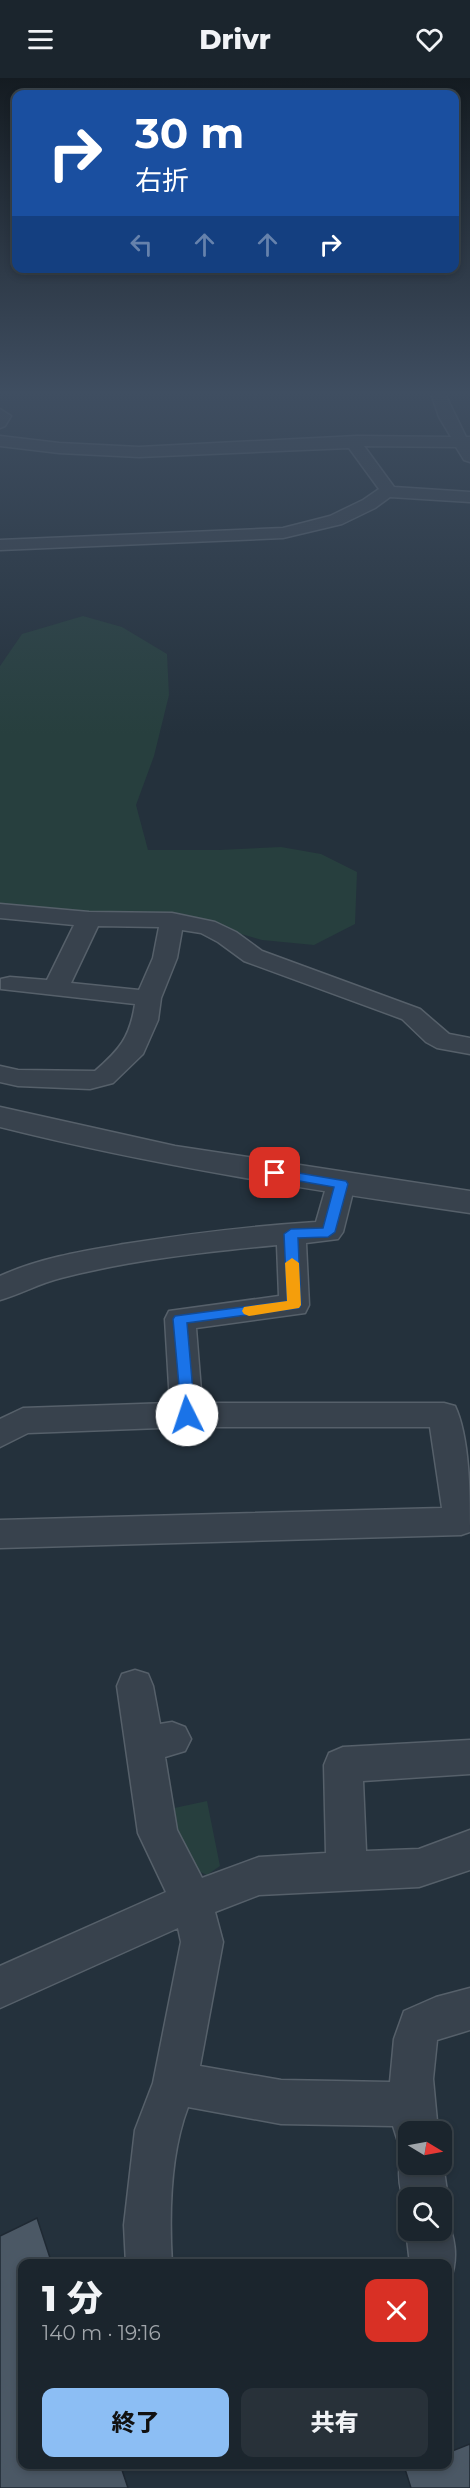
<!DOCTYPE html>
<html lang="ja">
<meta charset="utf-8">
<style>
body{margin:0;font-family:Montserrat,"Noto Sans JP",sans-serif;background:#283139;color:#f1f3f6;height:100vh;display:flex;flex-direction:column;font-size:22px;white-space:nowrap}
*{box-sizing:border-box;margin:0}
p{font-size:20px;color:#a0a5aa}
.icon{flex:none;width:33px;height:33px;fill:none;stroke:currentColor;stroke-width:2;stroke-linecap:round;stroke-linejoin:round}
.map{position:relative;flex:1;overflow:hidden}
.side{position:absolute;left:18px;top:2181px;width:434px;height:210px;display:flex;flex-direction:column;background:#1b252d;border-radius:12px;box-shadow:0 3px 9px #0003,0 0 0 2px #394249}
.side>*{flex:none}
.guide{position:absolute;left:12px;top:12px;width:447px;height:183px;border-radius:12px;box-shadow:0 3px 9px #0003,0 0 0 2px #394249;background:#1a4fa0;color:#fff;overflow:hidden}
.needle{width:39px;rotate:100deg}
.tools{position:absolute;left:398px;top:2043px;display:grid;gap:12px}
.tools a{display:grid;place-items:center;width:54px;height:54px;border-radius:12px;background:#1b252d;box-shadow:0 3px 9px #0003,0 0 0 2px #394249;font-size:30px}
.pin{position:absolute;display:grid;place-items:center;width:51px;height:51px;color:#fff;margin:-26px;border-radius:12px;box-shadow:0 3px 9px #0006}
.me{position:absolute;width:66px;margin:-33px;rotate:356deg;stroke-linejoin:round;filter:drop-shadow(0 0 4px #0008)}
.turn{display:flex;align-items:center;gap:21px;height:126px;padding:0 24px;font-size:27px}
.turn .icon{width:78px;height:78px;stroke-width:2.5}
.turn b{display:block;font-size:42px;line-height:51px}
.lanes{display:flex;align-items:center;height:57px;padding:0 24px;background:#0003;justify-content:center;gap:30px;direction:ltr}
.lanes .off{opacity:.35}
.round{display:grid;place-items:center;flex:none;width:63px;height:63px;border-radius:12px;background:#283139}
.headline{display:flex;align-items:center;justify-content:space-between;height:102px;padding:0 24px}
h1{font-size:36px;font-weight:800;line-height:45px}
.primary-button{display:flex;gap:12px;margin-top:auto;padding:12px 24px}
.primary-button a{flex:1;height:69px;border-radius:12px;background:#8cbef4;color:#111;font-size:24px;font-weight:800;line-height:69px;text-align:center}
.primary-button a+a{background:#283139;color:#f1f3f6}
header{display:flex;justify-content:space-between;align-items:center;height:78px;padding:0 24px;background:#1b252d;font-size:27px;font-weight:800}
.map>svg:first-child{display:block}
.green{fill:#273f3e}
.building{fill:#4b5865;stroke:#1f2933;stroke-width:1.5}
.lines{fill:none;stroke-linecap:round;stroke-linejoin:round}
.minor-casing{stroke:#56606a;stroke-width:3}
.tertiary-casing{stroke:#56606a;stroke-width:3}
.minor{fill:#38424d;fill-rule:evenodd}
.tertiary{fill:#38424d;fill-rule:evenodd}
.route{fill:#1a73e8;stroke:#114b97;stroke-width:1.5}
.slow{fill:#f59e0b}
</style>
<header><svg class="icon" aria-label="menu" viewBox="0 0 24 24"><path d="M4 6h16M4 12h16M4 18h16"/></svg>Drivr<svg class="icon" aria-label="heart" viewBox="0 0 24 24"><path d="M12 20l-8-8c-3-5 5-10 8-4 3-6 11-1 8 4z"/></svg></header>
<div class="map">
<svg width="470" height="2410" viewBox="0 0 470 2410">
<rect width="100%" height="100%" fill="#24313c"/>
<path class="green" d="M83,538l39,11 45,27 2,41 -15,61 -18,49 12,45h71l62,-3 40,7 36,18 -2,52 -41,21 -52,-5 -78,-22 -184,-10v-242l22,-32z
M207,1723l13,65 -13,9 -23,-10 -19,-55z"/>
<path class="building" d="M37,2140l15,46h-30v200h98l8,24h-128v-252z
M470,2366v44h-59l-6,-19 11,-5h31v-11z"/>
<g class="lines">
<g class="minor-casing">
<path id="minor" d="M432,318h14l20,41h4v25l-6,-2 -8,-13 -92,-1 30,41 76,5v10l-80,-5 -15,11 -33,16 -59,14 -283,12v-10l283,-12 47,-12 33,-16 16,-11 -30,-41 -210,9 -80,-4 -59,-7v-10l59,7 80,4 218,-11 94,1 -12,-20z
M0,331l11,7 -6,10 -5,2z
M0,826l89,8 83,1 43,9 21,10 26,19 158,58 29,25 21,4v16l-33,-6 -11,-6 -24,-23 -158,-58 -26,-19 -17,-9 -19,-3 -5,28 -16,40 -3,22 -15,34 -30,29 -23,6 -72,-3 -18,-4v-16l18,4 77,1c24,-21 35,-33 40,-67l-134,-15v-10l9,-2 37,3 27,-55 -74,-7zM98,848l61,1 -6,31 -14,32 -68,-7z
M341,1096l10,3 4,7 -12,48 -5,7 -32,4 3,62 -4,8 -109,15 6,75h242l11,3c15,32 15,90 15,126l-9,3 -461,13v-28l442,-12 -12,-81h-243l-159,6 -28,14v-28l23,-11 147,-5 -5,-84 4,-8 110,-15 -2,-51c-72,7 -146,15 -216,33 -21,5 -40,16 -61,22v-24c39,-18 83,-25 124,-32 64,-10 128,-18 192,-22l11,-38 4,-7z
M135,1592l13,4 5,12 7,38 12,-2 13,5 6,12 -6,12 -20,6 12,73 25,48 57,-21 67,-4 -2,-88 5,-12 14,-6 127,-7v34l-107,7 3,70 53,-2 51,-19v40l-51,17 -160,8 -44,17 8,30 -23,124 81,14 109,2 4,-43 10,-28 32,-14 34,-9v42l-33,10 -4,39 5,53h-30v32h33v-4l2,4 5,34 -6,14 3,2c10,23 14,43 5,67l-3,1v-18h-37l-4,-34 2,-5v5h33v-32h-33v14c-9,-21 -13,-42 -4,-63l-4,-1 -7,-22 -112,-2 -93,-17c-18,47 -19,107 -16,157h-46l-2,-39 11,-95 18,-47 28,-141 -3,-14 -178,80v-42l166,-74 -28,-59 -21,-147 5,-12z"/>
</g>
<g class="tertiary-casing">
<path id="tertiary" d="M0,1029l175,39 295,45v22c-158,-23 -315,-47 -470,-86z"/>
</g>
<use href="#minor" class="minor"/>
<use href="#tertiary" class="tertiary"/>
</g>
<linearGradient id="sky" x2="0" y2="1"><stop stop-color="#141b21"/><stop offset="0.48" stop-color="#3f4e61"/><stop offset="1" stop-color="#3f4e61" stop-opacity="0"/></linearGradient>
<rect width="470" height="656" fill="url(#sky)"/>
<path class="route" d="M275,1091l71,12 2,3 -13,48 -7,5 -30,1 3,67 -2,3 -112,15 8,92 -2,4h-11l-9,-100 2,-3 112,-15 -3,-67 7,-5 32,-1 11,-41 -63,-11 -2,-3z"/>
<path class="slow" d="M292,1180l7,5 2,42 -2,3 -50,8 -5,-2 -2,-3 2,-4 43,-6 -2,-38z"/>
</svg>
<div class="tools">
<a><svg class="needle" viewBox="-14 -14 28 28"><path d="M0-13l5 13h-10z" fill="#e53935"/><path d="M0 13l5-13h-10z" fill="#a0a5aa"/></svg></a>
<a><svg class="icon" aria-label="search" viewBox="0 0 24 24"><circle cx="10" cy="10" r="6"/><path d="M15 15l6 6"/></svg></a>
</div>
<div class="pin" style="left:275px;top:1095px;background:#d93025"><svg class="icon" aria-label="arrive" viewBox="0 0 24 24"><path d="M6 21V4h12l-3 4 3 4H6"/></svg></div>
<svg class="me" style="left:187px;top:1337px" viewBox="-20 -20 40 40"><circle r="19" fill="#fff"/><path d="M0-13L10 11 0 6-10 11z" fill="#1a73e8"/></svg>
<div class="guide">
<div class="turn"><svg class="icon" aria-label="right" viewBox="0 0 24 24"><path d="M7 20v-9h11M14 6l5 5-5 5"/></svg><div><b>30 m</b>右折</div></div>
<div class="lanes"><svg class="icon off" aria-label="left" viewBox="0 0 24 24"><path d="M17 20v-9H6M10 6l-5 5 5 5"/></svg><svg class="icon off" aria-label="ahead" viewBox="0 0 24 24"><path d="M12 20V5M6 11l6-6 6 6"/></svg><svg class="icon off" aria-label="ahead" viewBox="0 0 24 24"><path d="M12 20V5M6 11l6-6 6 6"/></svg><svg class="icon" aria-label="right" viewBox="0 0 24 24"><path d="M7 20v-9h11M14 6l5 5-5 5"/></svg></div>
</div>
<section class="side">
<div class="headline"><div><h1>1 分</h1><p>140 m · 19:16</p></div><a class="round" style="background:#d93025;color:#fff"><svg class="icon" aria-label="close" viewBox="0 0 24 24"><path d="M6 6l12 12M18 6L6 18"/></svg></a></div>
<div class="primary-button"><a>終了</a><a>共有</a></div>
</section>
</div>
